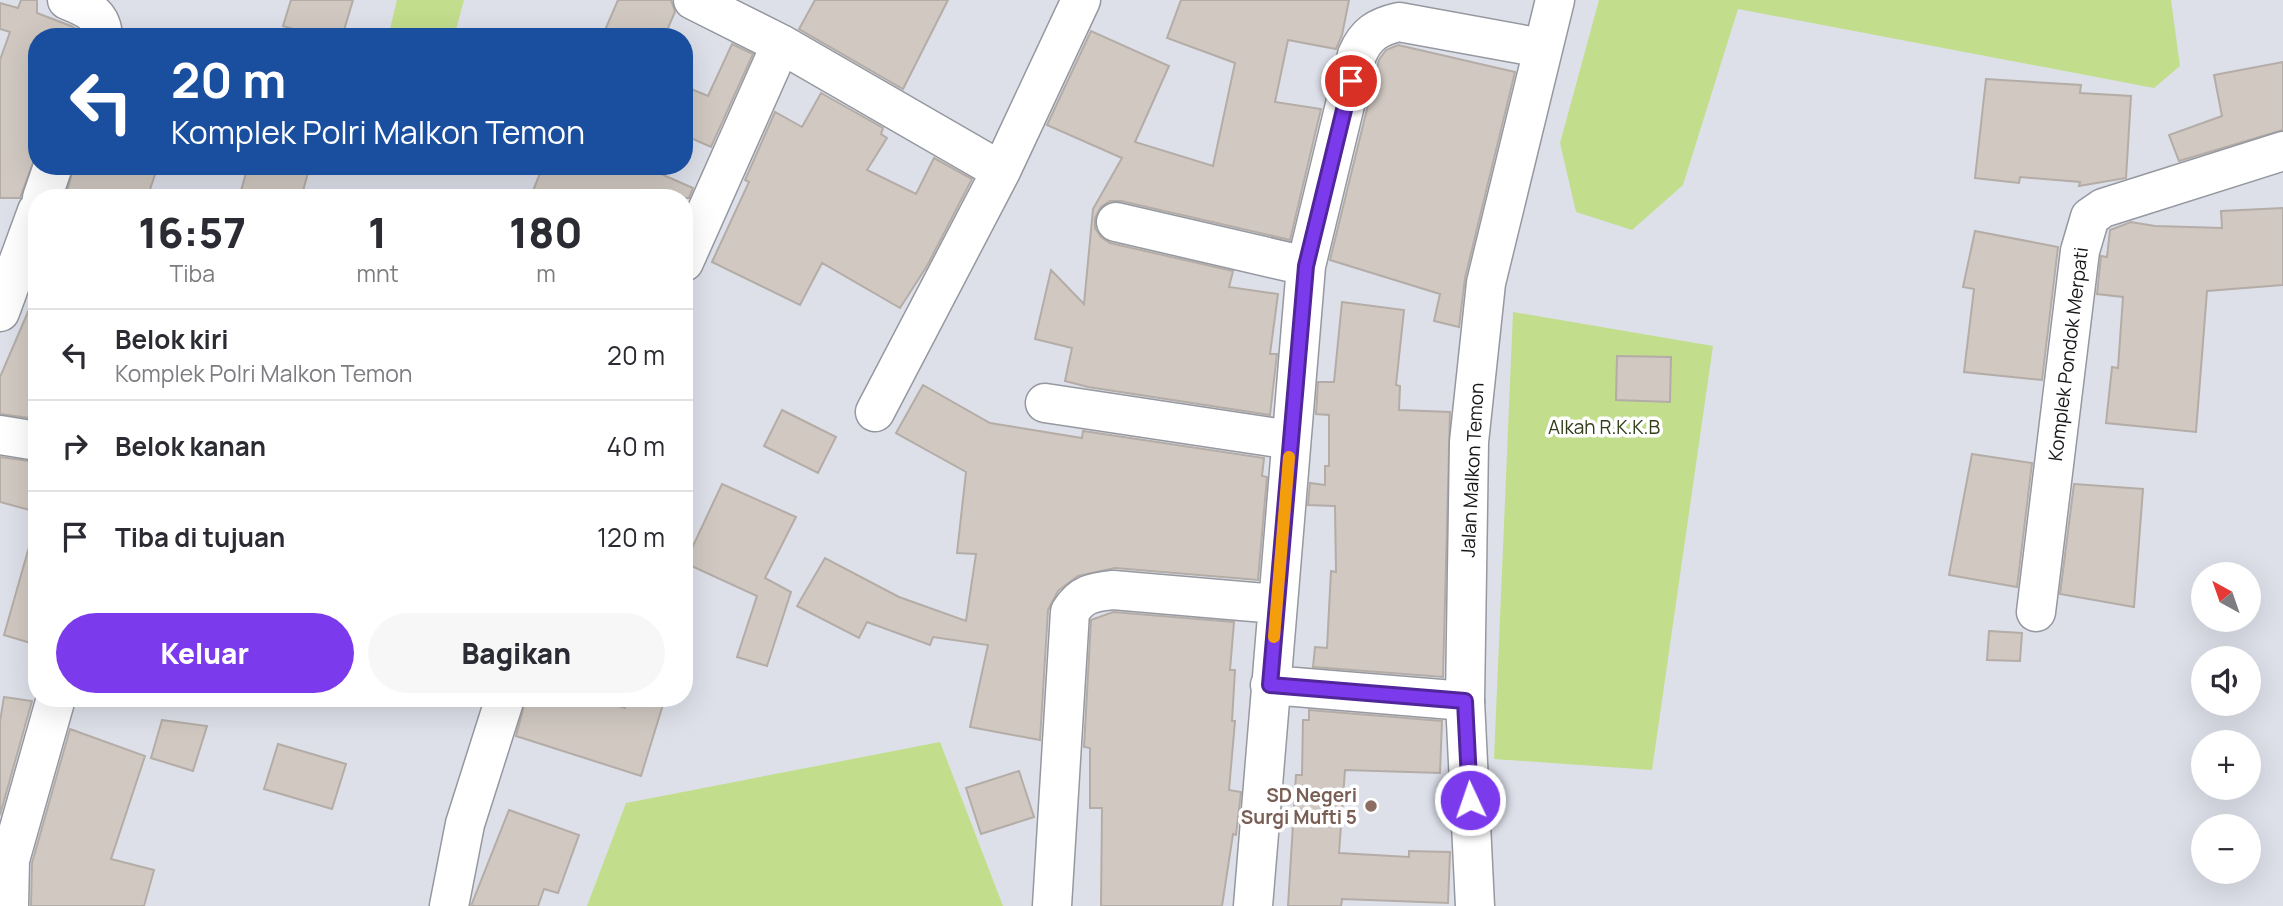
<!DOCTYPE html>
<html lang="id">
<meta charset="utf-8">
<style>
body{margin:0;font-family:Manrope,sans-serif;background:#f7f7f7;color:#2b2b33;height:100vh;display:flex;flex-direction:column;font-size:26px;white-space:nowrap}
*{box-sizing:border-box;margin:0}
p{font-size:23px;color:#7c7c81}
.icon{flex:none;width:38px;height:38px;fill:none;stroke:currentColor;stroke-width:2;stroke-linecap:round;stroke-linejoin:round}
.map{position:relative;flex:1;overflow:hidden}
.panel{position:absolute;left:28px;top:189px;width:665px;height:518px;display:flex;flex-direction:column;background:#fff;border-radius:28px;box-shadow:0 7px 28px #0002}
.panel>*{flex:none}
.hud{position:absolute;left:28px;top:28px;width:665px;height:147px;border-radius:28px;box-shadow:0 7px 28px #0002;background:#1a4fa0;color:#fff;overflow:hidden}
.needle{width:46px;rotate:320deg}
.tools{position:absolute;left:2191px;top:562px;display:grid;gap:14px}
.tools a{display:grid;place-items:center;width:70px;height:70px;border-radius:50%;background:#fff;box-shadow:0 7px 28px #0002;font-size:35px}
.pin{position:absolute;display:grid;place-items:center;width:60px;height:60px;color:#fff;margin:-30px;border:4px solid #fff;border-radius:50%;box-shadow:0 2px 7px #0007}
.me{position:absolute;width:77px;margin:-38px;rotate:357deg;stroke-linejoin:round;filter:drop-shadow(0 0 5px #0008)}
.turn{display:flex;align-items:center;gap:24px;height:147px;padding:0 28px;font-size:32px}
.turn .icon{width:91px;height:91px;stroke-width:2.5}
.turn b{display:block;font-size:49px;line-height:60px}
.eta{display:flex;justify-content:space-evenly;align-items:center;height:119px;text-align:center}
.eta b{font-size:42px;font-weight:800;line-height:49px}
.action{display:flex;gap:14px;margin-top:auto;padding:14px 28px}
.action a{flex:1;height:80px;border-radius:42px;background:#7c3aed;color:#fff;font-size:28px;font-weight:800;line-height:80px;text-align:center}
.action a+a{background:#f7f7f7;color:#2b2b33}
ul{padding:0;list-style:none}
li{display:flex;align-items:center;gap:21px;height:91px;padding:0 28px;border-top:2px solid #e1e1e2}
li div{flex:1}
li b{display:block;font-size:26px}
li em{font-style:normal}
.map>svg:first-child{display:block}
.green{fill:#c2de8c}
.building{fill:#d0c8c1;stroke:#b4aca6;stroke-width:2}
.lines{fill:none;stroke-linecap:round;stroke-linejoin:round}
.minor-casing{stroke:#9698a0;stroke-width:41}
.tertiary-casing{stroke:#9698a0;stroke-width:41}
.minor{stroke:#fff;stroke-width:38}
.tertiary{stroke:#fff;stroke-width:38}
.route-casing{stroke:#51269a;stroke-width:18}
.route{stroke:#7c3aed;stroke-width:12}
.slow{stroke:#f59e0b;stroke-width:12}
.education-dot{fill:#8d6e63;stroke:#fff;stroke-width:2.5}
.labels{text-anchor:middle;stroke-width:7;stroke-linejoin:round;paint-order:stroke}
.street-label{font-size:19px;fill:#16171a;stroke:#fff}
.park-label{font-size:19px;fill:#323d19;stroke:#fff}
.education-label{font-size:19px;font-weight:bold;fill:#785e54;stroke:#fff;text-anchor:end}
</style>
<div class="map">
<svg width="2283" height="906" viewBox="0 0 2283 906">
<rect width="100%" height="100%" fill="#dde0e9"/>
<path class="green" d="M397,0h67l-10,37h-66z
M1599,0h572l9,66 -26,22 -416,-79 -55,176 -51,45 -56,-18 -16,-69z
M1513,312l200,34 -61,424 -158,-11z
M940,742l63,164h-416l39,-103z"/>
<path class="building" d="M21,0h16v13l34,13 8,5 2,6h-44v115l-17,46h-20v-138l10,-28 -10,-3v-26l18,5z
M291,0h62l-11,37h-22l-37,-11z
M618,0h53l4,12 -11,25h-62z
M815,0h133l-45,89 -104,-60z
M1181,0h168l-7,35 -6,14 -48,-9 -13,62 46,7 -31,131 -169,-39h-11l-9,6 -6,11v10l6,9 9,6 123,28 -4,16 49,7 -8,60h7l-7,61 -182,-28 -23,-6 7,-33 -37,-9 16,-69 33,34 9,-95 29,-51 -75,-33 44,-94 78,35 -34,76 78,24 22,-103 -68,-25z
M732,44l21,10 -42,93 -27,-12v-49l24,10z
M1398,45l117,27 -50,206 -6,49 -25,-6 6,-27 -110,-34 49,-200 7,-10z
M2283,62v68l-104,31 -10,-26 53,-19 -8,-41z
M1986,79l95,6 -1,8 51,3 -5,82 -47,8 1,-4 -60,-5 -1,6 -44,-5z
M821,93l62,35 -2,6 6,4 -20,32 49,24 18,-36 38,21 -45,87 -27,42 -78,-45 -22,42 -88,-43 37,-80 -4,-2 30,-68 27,15z
M74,166h84l-11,32h-82z
M248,166h62l-9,32h-62z
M543,166h100l50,22 -4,10h-159z
M2283,208v77l-76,6 -11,141 -90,-9 6,-56 6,1 5,-71 -26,-3 4,-38 6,1 3,-27 21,-8 24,4 67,2 -1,-17z
M1975,231l83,16 -16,133 -78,-8 10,-83 -11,-2z
M37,291v128l-37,-5v-37z
M1342,302l62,8 -8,75 4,1 -1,24 51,2 -7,265 -130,-10 2,-20 12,1 4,-77 5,1 -1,-66 -27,-1 2,-22 15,2v-19h4v-51l-13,-1 2,-32h16z
M1617,356l54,1 -1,45 -54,-2z
M923,385l67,38 92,15 1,-7 181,27 -2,18 5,1 -9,103 -143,-12 -37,8 -20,15 -10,19 -8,130 -70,-13 18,-82 -55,-8 -3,8 -63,-23 -8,16 -62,-32 28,-48 74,39 67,24 10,-67 -19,-1 9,-81 -70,-39z
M782,410l54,27 -18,36 -54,-27z
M1972,454l60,9 -15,124 -68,-12z
M0,457l37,5v50l-37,-10z
M722,484l74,33 -31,61 26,14 -24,74 -30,-9 20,-61 -72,-33z
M2074,484l69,5 -9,118 -74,-13z
M29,547l8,1v97l-33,-10z
M1113,612l121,10 -4,48h5l-3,51h3l-6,69 12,2 -5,43 -3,-1 -11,72h-121l1,-98h-12v-60l-6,-1 7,-127z
M1989,631l33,2 -2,28 -33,-1z
M4,697l28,4 -32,114v-94z
M526,698h66l33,10 3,-10h37l-24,78 -125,-40z
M1309,710l133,11 -2,52 -95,-3 -6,83 70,4v-6l41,1 -2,51 -106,-4 -1,7h-53l8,-131h6l1,-55h6z
M162,720l45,6 -14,45 -42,-13z
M70,729l75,27 -34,103 43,11 -10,36h-113l1,-43z
M278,744l68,20 -14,45 -68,-20z
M1019,771l15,46 -53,17 -15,-46z
M509,810l70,25 -21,58 -14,-4 -6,17h-67z"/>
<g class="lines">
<g class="minor-casing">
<path id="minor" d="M67,0c20,8 35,14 36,37
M693,0l88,44 220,127
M42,198l11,-32
M1116,222l190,44
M684,262l97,-218
M0,312l37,-101
M1045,403l246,37
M875,412l126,-241 80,-171
M0,435l37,6
M2036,612l44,-361 10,-34 13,-9 180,-57
M1270,685l195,16
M9,906l1,-46 46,-162
M449,906l16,-82 40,-126
M1052,906l18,-294c11,-18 23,-20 43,-22l163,14
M1253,906l53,-640 51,-211c9,-21 20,-28 42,-33l143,26"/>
</g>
<g class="tertiary-casing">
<path id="tertiary" d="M1475,906l-10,-205 4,-259 17,-159 69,-283"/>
</g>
<use href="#minor" class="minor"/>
<use href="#tertiary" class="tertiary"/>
</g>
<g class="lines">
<g class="route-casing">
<path id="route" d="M1351,81l-45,185 -36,419 195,16 5,99"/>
</g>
<use href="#route" class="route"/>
<path class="slow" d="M1274,637l15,-180"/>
</g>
<circle class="education-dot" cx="1371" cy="806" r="7"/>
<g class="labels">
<g class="street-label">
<text transform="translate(2068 354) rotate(-83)" y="7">Komplek Pondok Merpati</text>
<text transform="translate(1472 470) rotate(-87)" y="7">Jalan Malkon Temon</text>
</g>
<g class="park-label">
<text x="1604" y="434">Alkah R.K.K.B</text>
</g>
<g class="education-label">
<text x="1357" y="802">SD Negeri<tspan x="1357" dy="22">Surgi Mufti 5</tspan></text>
</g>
</g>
</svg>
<div class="tools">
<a><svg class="needle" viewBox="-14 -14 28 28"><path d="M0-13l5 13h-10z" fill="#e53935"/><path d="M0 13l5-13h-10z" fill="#7c7c81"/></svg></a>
<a><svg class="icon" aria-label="sound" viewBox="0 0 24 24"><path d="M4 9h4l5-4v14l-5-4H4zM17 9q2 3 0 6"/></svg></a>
<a>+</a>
<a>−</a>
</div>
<div class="pin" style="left:1351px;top:81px;background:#d93025"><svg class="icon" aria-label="arrive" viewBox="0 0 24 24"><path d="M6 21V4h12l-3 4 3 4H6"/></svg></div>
<svg class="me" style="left:1470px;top:800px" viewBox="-20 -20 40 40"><circle r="17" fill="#7c3aed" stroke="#fff" stroke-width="3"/><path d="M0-11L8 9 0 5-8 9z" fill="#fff"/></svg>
<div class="hud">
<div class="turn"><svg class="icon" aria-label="left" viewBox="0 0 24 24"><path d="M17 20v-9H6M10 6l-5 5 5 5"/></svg><div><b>20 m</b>Komplek Polri Malkon Temon</div></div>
</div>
<section class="panel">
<div class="eta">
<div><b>16:57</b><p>Tiba</p></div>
<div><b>1</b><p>mnt</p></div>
<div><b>180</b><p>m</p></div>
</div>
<ul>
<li><svg class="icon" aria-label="left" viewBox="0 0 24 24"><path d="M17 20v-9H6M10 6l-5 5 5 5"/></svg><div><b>Belok kiri</b><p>Komplek Polri Malkon Temon</p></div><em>20 m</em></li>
<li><svg class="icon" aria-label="right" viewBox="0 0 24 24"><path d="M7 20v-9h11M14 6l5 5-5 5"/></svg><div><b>Belok kanan</b></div><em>40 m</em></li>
<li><svg class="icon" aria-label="arrive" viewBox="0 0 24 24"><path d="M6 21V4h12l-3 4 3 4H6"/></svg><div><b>Tiba di tujuan</b></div><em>120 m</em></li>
</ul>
<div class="action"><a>Keluar</a><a>Bagikan</a></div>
</section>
</div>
